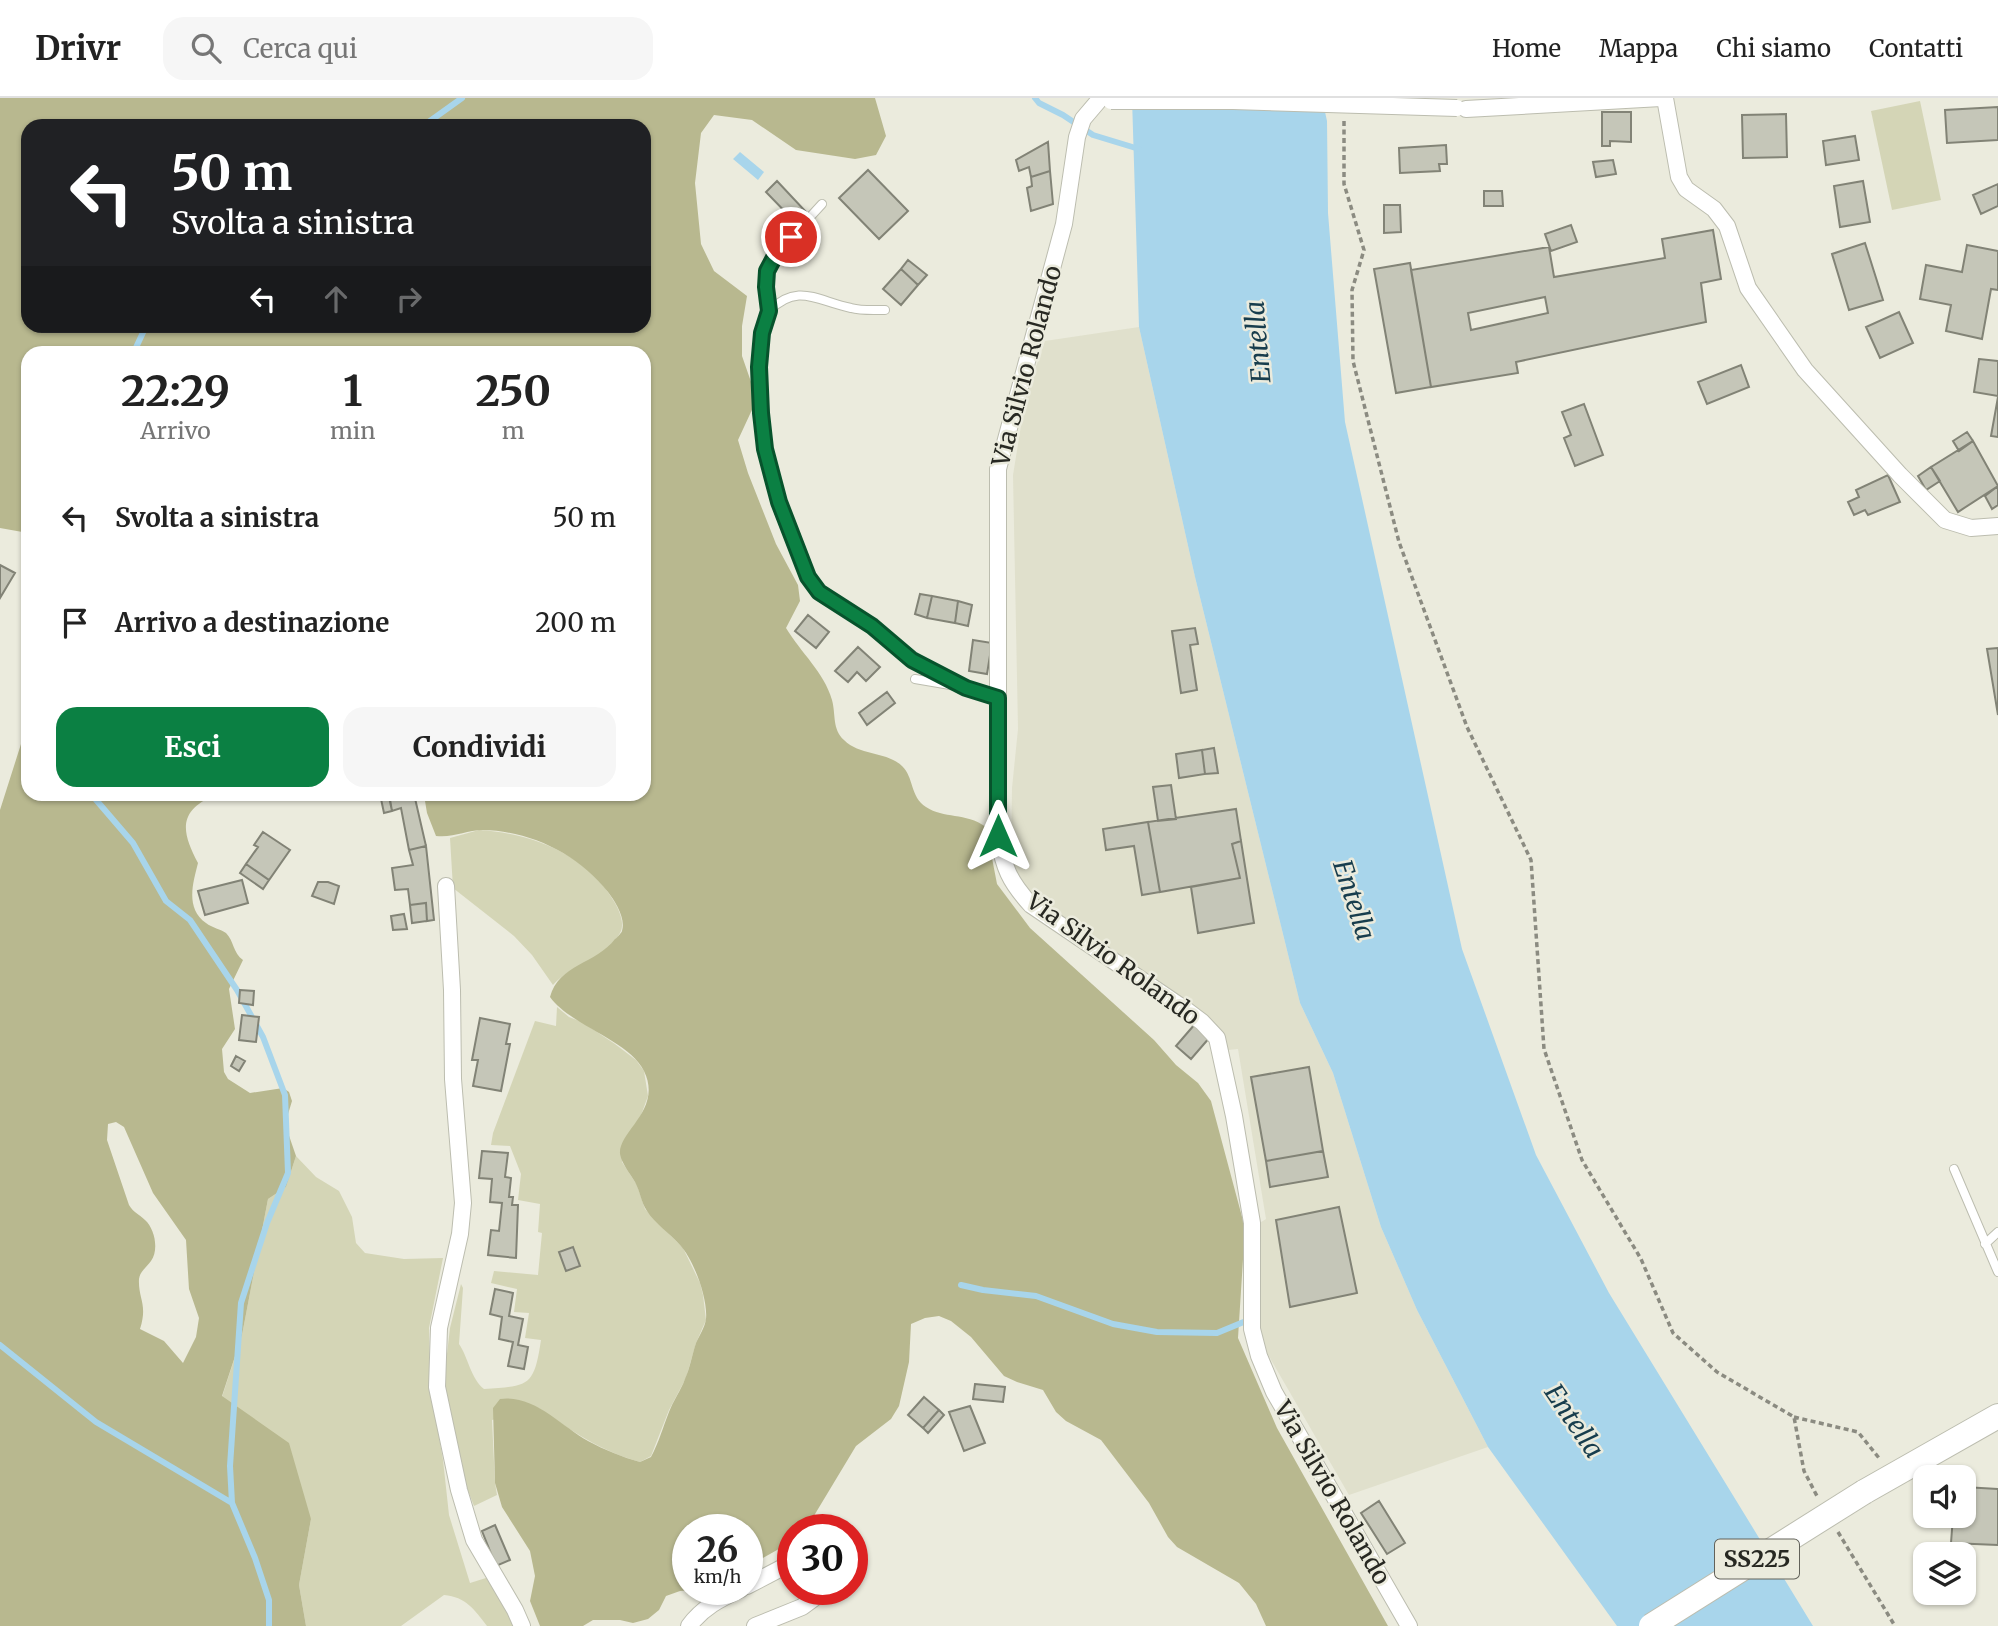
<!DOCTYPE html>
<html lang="it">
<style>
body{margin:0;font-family:Merriweather,serif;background:#f6f6f6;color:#222;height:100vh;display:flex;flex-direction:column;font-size:26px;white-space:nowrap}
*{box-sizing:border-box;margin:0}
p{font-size:23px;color:#767676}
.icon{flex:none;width:38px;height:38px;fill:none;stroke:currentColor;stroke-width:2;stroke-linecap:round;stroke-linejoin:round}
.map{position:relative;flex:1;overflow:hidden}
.details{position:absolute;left:21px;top:248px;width:630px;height:455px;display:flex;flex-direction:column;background:#fff;border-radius:21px;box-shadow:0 2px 5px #0004}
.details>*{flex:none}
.hud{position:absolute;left:21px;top:21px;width:630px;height:214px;border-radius:21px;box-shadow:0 2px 5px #0004;background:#202124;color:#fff;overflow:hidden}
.tools{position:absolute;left:1913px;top:1367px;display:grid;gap:14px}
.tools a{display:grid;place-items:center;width:63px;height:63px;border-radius:14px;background:#fff;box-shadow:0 2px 5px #0004;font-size:35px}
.speed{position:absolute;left:672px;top:1416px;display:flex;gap:14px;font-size:35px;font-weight:700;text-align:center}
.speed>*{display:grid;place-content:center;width:91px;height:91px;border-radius:50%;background:#fff;box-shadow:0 2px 5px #0004;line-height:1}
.speed small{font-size:18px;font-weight:400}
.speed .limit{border:10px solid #d22;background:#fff;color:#111}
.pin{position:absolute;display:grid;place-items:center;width:60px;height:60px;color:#fff;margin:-30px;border:4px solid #fff;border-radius:50%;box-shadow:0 2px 7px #0007}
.me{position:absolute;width:77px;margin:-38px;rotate:0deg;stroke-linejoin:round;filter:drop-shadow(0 0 5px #0008)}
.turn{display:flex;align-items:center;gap:24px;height:147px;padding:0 35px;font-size:32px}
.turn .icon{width:91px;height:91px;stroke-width:2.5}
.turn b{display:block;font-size:49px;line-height:60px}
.lanes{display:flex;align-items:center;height:66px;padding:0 35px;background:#0003;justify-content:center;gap:35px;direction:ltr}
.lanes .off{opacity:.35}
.eta{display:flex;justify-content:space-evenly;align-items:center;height:119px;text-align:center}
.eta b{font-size:42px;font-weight:700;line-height:49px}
.primary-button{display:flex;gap:14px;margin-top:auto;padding:14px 35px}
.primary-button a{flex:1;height:80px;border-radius:21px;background:#0b8043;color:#fff;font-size:28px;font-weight:700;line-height:80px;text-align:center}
.primary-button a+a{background:#f6f6f6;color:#222}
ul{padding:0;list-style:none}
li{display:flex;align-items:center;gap:21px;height:105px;padding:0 35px}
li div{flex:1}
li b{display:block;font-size:26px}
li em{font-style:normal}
header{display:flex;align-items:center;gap:42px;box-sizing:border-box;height:98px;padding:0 35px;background:#fff;border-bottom:2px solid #e0e0e0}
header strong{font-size:33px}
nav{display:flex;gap:38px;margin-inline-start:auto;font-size:24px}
.search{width:490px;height:63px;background:#f6f6f6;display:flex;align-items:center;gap:18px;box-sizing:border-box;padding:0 24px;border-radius:21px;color:#767676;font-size:26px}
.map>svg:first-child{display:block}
.built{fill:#e0e0cc}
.green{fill:#d4d5b6}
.forest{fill:#b8b88f;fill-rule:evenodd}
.water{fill:#a8d5eb}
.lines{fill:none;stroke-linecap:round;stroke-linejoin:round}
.stream{stroke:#a8d5eb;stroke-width:6}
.building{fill:#c5c6b8;stroke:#828376;stroke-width:2;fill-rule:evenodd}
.lane-casing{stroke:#bcbdaf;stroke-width:10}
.street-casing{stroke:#bcbdaf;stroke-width:18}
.primary-casing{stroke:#bcbdaf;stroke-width:26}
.path{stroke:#8b8b81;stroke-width:3.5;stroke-dasharray:5 3.5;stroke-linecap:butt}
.lane{stroke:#fff;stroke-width:8}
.street{stroke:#fff;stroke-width:16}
.primary{stroke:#fff;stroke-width:24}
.street-bridge-casing{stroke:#bcbdaf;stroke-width:18;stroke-linecap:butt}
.primary-bridge-casing{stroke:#bcbdaf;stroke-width:26;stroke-linecap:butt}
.street-bridge{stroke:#fff;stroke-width:16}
.primary-bridge{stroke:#fff;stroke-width:24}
.route-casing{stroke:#07532c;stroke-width:18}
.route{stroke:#0b8043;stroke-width:12}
.labels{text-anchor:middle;stroke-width:5;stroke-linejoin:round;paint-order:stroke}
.shield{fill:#ebebdd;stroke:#62625a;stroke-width:2}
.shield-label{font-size:23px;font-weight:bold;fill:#272822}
.street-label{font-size:24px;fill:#272822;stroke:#ebebdd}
.water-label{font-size:26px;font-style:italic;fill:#173d4d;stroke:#ebebdd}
</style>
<header>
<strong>Drivr</strong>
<div class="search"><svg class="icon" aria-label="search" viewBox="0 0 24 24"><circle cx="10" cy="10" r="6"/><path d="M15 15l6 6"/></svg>Cerca qui</div>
<nav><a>Home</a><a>Mappa</a><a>Chi siamo</a><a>Contatti</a></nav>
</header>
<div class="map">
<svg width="1998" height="1528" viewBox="0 0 1998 1528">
<rect width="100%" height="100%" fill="#ebebdd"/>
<path class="built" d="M1139,229l56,250 105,426 33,70 48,154 36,83 71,137 -139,48 -87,-151 -3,-23 -1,-97 8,-5 -28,-170 -10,1 -6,-18 -182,-128 -21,-24 -8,-24 1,-68 6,-59 -5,-254 13,-80 19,-54z"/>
<path class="green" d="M1920,3l21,99 -49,10 -21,-99z
M479,732c53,3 108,24 136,73 5,9 10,21 5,30 -14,27 -47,30 -67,52l-21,-30 -18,-19 -61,-48 -3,-50z
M557,909l12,10 13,5 33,22 21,16 8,11 4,25 -8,22 -15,21 -3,23 15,23 8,24 38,39 17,35 3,12 3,25 -10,23 -10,35 -17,32 -18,46 -11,6c-39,-11 -69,-31 -101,-54l-47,12 3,63 2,12 -23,11 -7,-18 -22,-84v-33l5,-43 11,-44 2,4 -4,56c9,13 12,35 25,45 45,-3 50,-2 57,-49l-16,-2 4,-25 -15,-1 3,-23 -26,-6 3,-12 44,4 4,-42 -4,-1 2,-28 -22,-4 3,-26 -11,-28 -19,-1 2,-12 42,-112 21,5z
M296,1058l20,21 23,14 13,26 4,26 9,10 39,6 39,-1 -14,70 1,57 13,75 6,55 21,68 16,-5 17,24 11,24h-27c-13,-17 -21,-29 -43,-31l-43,31h-95l-7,-41 12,-66 -89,-122 20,-62 26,-136 18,-12z"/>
<path class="forest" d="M0,0h875l11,38 -10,19 -21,4 -59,-9 -44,-30 -38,-5 -13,18 -6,50 6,61 13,27 33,25 -5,30v30l15,43 -19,41 10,33 28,71 22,41 2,16 -14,27c15,25 38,44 46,72 4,15 0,29 12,40 16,16 42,11 58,26 12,11 8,31 24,41 18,12 39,5 60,20l11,57 33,44 124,112 22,25 22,18 13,18 34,127 -7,110 39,90 111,198h-122l-10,-22 -17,-21 -62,-36 -9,-10 -19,-34 -48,-63 -35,-19 -10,-9 -13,-22 -26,-8 -13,-6 -33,-39 -20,-16 -12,-5 -14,2 -14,6 -2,38 -10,44 -8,13 -35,27 -47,78 -4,5 -12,1v11l-46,26v-37h-59v59h17l-25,2 -14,5 -7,14 -11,9 -15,4 -13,-3h-27l-10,6h-43l-10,-25 5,-25 -5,-25 -28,-44 -7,-24 -2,-75 7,-9c34,-5 61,27 88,42 17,9 34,16 52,21l11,-5c8,-15 12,-30 18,-45 4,-11 12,-22 16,-33 5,-11 7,-24 11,-36 3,-7 9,-16 10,-24 2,-20 -12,-59 -26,-74 -10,-12 -25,-21 -33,-34 -6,-9 -7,-20 -12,-29 -6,-10 -13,-18 -15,-28 -2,-23 43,-44 24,-83 -15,-31 -73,-45 -94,-74 9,-33 46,-33 65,-58 1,0 7,-7 7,-8 4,-13 -7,-30 -14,-39 -30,-38 -77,-61 -125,-62 -17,0 -29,8 -47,6l-9,-23 -3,-18 220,-1v-440h-616v179l-28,-5zM28,28h616v200h-616z
M28,624v72l187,1c-37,16 -34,36 -17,68 -5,20 -13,45 8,60 6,5 15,6 20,10 8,8 7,20 17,27l-14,29 6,40 -13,20 2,23 4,7 22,14 33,-5 6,4 3,9 -7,23 11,32 -10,31 -18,12 -26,136 -20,61 67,47 22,76 -12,66 7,41h-306v-816zM116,1024l8,5 29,66 33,47 3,49 10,29 -3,19 -13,26 -19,-22 -24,-12c8,-25 -2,-30 -1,-50 1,-8 8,-12 12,-18 8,-11 4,-32 -6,-41 -6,-6 -11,-7 -16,-15l-22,-65 1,-16z"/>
<path class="water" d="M1132,0h190l5,23 1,92 17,209 117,527 74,206 73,138 204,333h-196l-129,-179 -71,-137 -36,-83 -48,-154 -33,-70 -105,-426 -56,-250z
M740,54l24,20 -6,8 -25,-21z"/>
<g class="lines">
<path class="stream" d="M1035,0l4,5 24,12 30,20 46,14
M423,28l39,-28
M133,256l13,-28
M91,696l42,49 33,58 24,19 47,70 26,47 22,58 3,78 -21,50 -26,80 -11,163 2,37
M961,1187l22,5 53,6 77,28 44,8 60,1 29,-12
M0,1247l96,77 136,81 23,55 14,42v26"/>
</g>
<path class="building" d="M1998,9v33l-51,3 -2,-33z
M1602,14h29v30l-21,-1v5h-8z
M1786,16l1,43 -44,1 -1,-43z
M1855,38l4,24 -33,5 -3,-24z
M1048,44l2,29 -19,6 -2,-10 -10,4 -3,-11z
M1446,47l1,19h-8l1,7 -40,2 -1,-25z
M1613,62l3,14 -20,3 -3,-15z
M868,72l40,41 -29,28 -40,-41z
M1050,73l3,33 -22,7 -4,-23 5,-2 -1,-9z
M777,83l30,32 -10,11 -31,-32z
M1863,83l7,41 -30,5 -6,-41z
M1998,86v22l-17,8 -8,-19z
M1484,93h18l1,15h-19z
M1384,107h16l1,27 -17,1z
M1571,127l6,17 -26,9 -6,-17z
M1713,132l8,49 -20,4 5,39 -190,40 2,11 -87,14 -20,-117 138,-23 5,30 111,-19 -3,-19zM1545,199l3,16 -77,17 -3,-17z
M1865,145l18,57 -34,10 -17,-56z
M1967,147l31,6v39l-7,-1 -9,50 -36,-8 5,-26 -31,-6 6,-34 36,7z
M908,162l19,15 -9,10 -17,-16z
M1410,165l21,124 -35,6 -22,-124z
M901,171l17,16 -17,20 -18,-16z
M1899,214l14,31 -33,15 -14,-31z
M1979,261l19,2v35l-24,-4z
M1741,267l8,22 -42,17 -9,-22z
M1998,299v40l-7,-1z
M1584,306l19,51 -28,11 -11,-28 7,-3 -9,-23z
M1967,334l6,9 -14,10 -6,-10z
M1973,343l25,45 -40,26 -27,-45z
M1931,369l9,14 -14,9 -8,-14z
M1888,377l12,27 -32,13 -3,-5 -11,5 -6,-13 11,-5 -3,-7z
M1998,388v19l-6,4 -7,-13z
M0,467l15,8 -15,25z
M920,496l12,2 -5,22 -12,-4z
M932,498l26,5 -3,22 -28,-5z
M958,503l14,4 -4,21 -13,-3z
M808,517l21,17 -13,16 -21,-17z
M1195,530l3,16 -8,1 7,45 -16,3 -9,-62z
M973,542l19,3 -5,31 -18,-3z
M858,549l22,20 -14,14 -9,-9 -9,10 -13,-11z
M1998,550v67l-11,-66z
M887,594l8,11 -28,22 -8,-12z
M1214,650l4,25 -13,1 -3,-24z
M1202,652l3,24 -26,4 -3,-24z
M1171,687l5,34 -18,2 -5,-34z
M389,696h25l12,52 -17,4 -8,-42 -9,3z
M389,699l3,14 -8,2 -3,-14z
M1236,711l5,32 -9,3 8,34 -80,14 -12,-70z
M1148,724l12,70 -18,3 -8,-49 -28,4 -3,-21z
M263,734l27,18 -21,30 -23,-16 12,-17 -4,-2z
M1241,743l13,82 -56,10 -7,-46 49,-9 -8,-34z
M426,748l8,74 -7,1 -1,-18 -16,2 -2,-16 -13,1 -3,-22 21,-3 -4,-15z
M246,766l23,16 -6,9 -23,-16z
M242,782l6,23 -43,12 -7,-24z
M318,784h10l11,4 -5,18 -22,-8z
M426,805l1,18 -15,2 -2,-18z
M404,816l3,15 -14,1 -2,-14z
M240,892l14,1 -1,14 -14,-2z
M242,917l17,2 -3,25 -17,-2z
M480,920l30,6 -4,20h4l-9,47 -28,-5 5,-26h-6z
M1195,926l15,13 -19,22 -15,-13z
M236,958l9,5 -6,10 -8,-5z
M1309,969l14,84 -57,10 -15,-84z
M482,1053l26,2 -3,24 6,1 -2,19h4l-1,8h6l-2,53 -28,-3 3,-25 8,1 3,-28 -12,-1 2,-23 -13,-1z
M1323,1053l5,26 -58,10 -4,-26z
M1339,1109l18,86 -67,14 -14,-87z
M573,1149l7,19 -14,5 -7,-19z
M495,1191l18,4 -4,23 14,3 -5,26 10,2 -4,22 -16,-3 5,-24 -14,-3 3,-22 -12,-3z
M975,1286l30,3 -2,15 -30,-3z
M924,1299l15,13 -16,18 -15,-13z
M970,1308l15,37 -21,8 -15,-39z
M939,1312l5,5 -16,18 -5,-5z
M1964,1389l34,2v56l-47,-2 2,-27h11z
M1379,1403l26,42 -18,11 -26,-41z
M495,1427l15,35 -14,6 -14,-35z"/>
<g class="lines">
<g class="lane-casing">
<path id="lane" d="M822,106l-46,50 -9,17 -1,16 3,24 -7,22 -3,34 2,46 4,36 14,53 29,75 11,15 53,34 40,34 22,13 32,15 32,10
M769,213c29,-29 48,-10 82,-3 11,3 22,2 34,2
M915,581l41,7
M1954,1071l44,103
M1985,1146l13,-12"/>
</g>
<g class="street-casing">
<path id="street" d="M1665,0l14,79 7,12 28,20 13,17 21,62 57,82 95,105 45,45 26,8 27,-2
M1100,1l-17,20 -6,18 -13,87 -66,245v367c6,32 11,45 33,69l155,105 16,12 15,16 17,78 18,107v106l7,27 15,36 135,234
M1466,11l195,-11
M446,788l6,104 1,89 10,124 -3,31 -21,94 -2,59 22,103 15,50 41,70 7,16
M747,1488l46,-24
M689,1528c14,-19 31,-27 52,-37
M755,1528l47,-19 15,-11 1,-7"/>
</g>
<g class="primary-casing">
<path id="primary" d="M1864,1394l134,-76"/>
</g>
<path class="path" d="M1344,23v63l20,66 -12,40 1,71 46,181 68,185 64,133 13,189 38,111 59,99 32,74 44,39 77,45 10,54 14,27
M1794,1319l64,15 21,26
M1838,1434l57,94"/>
<use href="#lane" class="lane"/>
<use href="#street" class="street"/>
<use href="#primary" class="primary"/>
<g class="street-bridge-casing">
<path id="street-bridge" d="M1111,3h122l224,7"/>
</g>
<g class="primary-bridge-casing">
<path id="primary-bridge" d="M1651,1528l213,-134"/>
</g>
<use href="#street-bridge" class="street-bridge"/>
<use href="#primary-bridge" class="primary-bridge"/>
</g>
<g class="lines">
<g class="route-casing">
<path id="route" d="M791,139l-15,17 -9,17 -1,16 3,24 -7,22 -3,34 2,46 4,36 14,53 29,75 11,15 53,34 40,34 54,28 32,10v138"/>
</g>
<use href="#route" class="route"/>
</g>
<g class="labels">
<rect class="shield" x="1715" y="1441.5" width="84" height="39" rx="5"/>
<g class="shield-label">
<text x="1757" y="1469">SS225</text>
</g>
<g class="street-label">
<text transform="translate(1027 268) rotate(-75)" y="8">Via Silvio Rolando</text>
<text transform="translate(1113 861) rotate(36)" y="8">Via Silvio Rolando</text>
<text transform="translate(1332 1395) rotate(60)" y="8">Via Silvio Rolando</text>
</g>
<g class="water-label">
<text transform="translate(1258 244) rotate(-95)" y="9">Entella</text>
<text transform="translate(1354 802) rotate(72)" y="9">Entella</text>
<text transform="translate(1574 1323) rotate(56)" y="9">Entella</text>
</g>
</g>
</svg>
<div class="tools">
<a><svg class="icon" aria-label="sound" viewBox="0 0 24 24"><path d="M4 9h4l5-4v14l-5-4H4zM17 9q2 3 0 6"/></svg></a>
<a><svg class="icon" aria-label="layers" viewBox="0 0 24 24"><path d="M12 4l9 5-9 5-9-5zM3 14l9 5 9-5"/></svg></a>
</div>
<div class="speed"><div>26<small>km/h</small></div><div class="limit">30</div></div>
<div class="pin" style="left:791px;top:139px;background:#d93025"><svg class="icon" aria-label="arrive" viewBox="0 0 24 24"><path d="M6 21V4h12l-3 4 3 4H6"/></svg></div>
<svg class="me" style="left:998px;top:738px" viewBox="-20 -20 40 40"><path d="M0-17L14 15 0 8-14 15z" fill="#0b8043" stroke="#fff" stroke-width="4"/></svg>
<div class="hud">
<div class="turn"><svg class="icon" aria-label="left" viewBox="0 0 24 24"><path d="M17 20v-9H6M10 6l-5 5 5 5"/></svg><div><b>50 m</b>Svolta a sinistra</div></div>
<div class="lanes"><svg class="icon" aria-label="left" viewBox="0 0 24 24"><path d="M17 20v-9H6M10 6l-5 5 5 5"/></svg><svg class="icon off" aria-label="ahead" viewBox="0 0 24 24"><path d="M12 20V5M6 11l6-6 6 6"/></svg><svg class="icon off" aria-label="right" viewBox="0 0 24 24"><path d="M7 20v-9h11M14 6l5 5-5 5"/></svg></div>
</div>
<section class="details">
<div class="eta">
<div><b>22:29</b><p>Arrivo</p></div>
<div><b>1</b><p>min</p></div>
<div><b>250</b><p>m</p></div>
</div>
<ul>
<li><svg class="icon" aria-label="left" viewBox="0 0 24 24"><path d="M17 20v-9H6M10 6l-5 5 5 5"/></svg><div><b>Svolta a sinistra</b></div><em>50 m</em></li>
<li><svg class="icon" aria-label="arrive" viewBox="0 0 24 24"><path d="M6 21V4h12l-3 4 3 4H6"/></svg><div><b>Arrivo a destinazione</b></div><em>200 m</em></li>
</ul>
<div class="primary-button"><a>Esci</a><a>Condividi</a></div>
</section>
</div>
